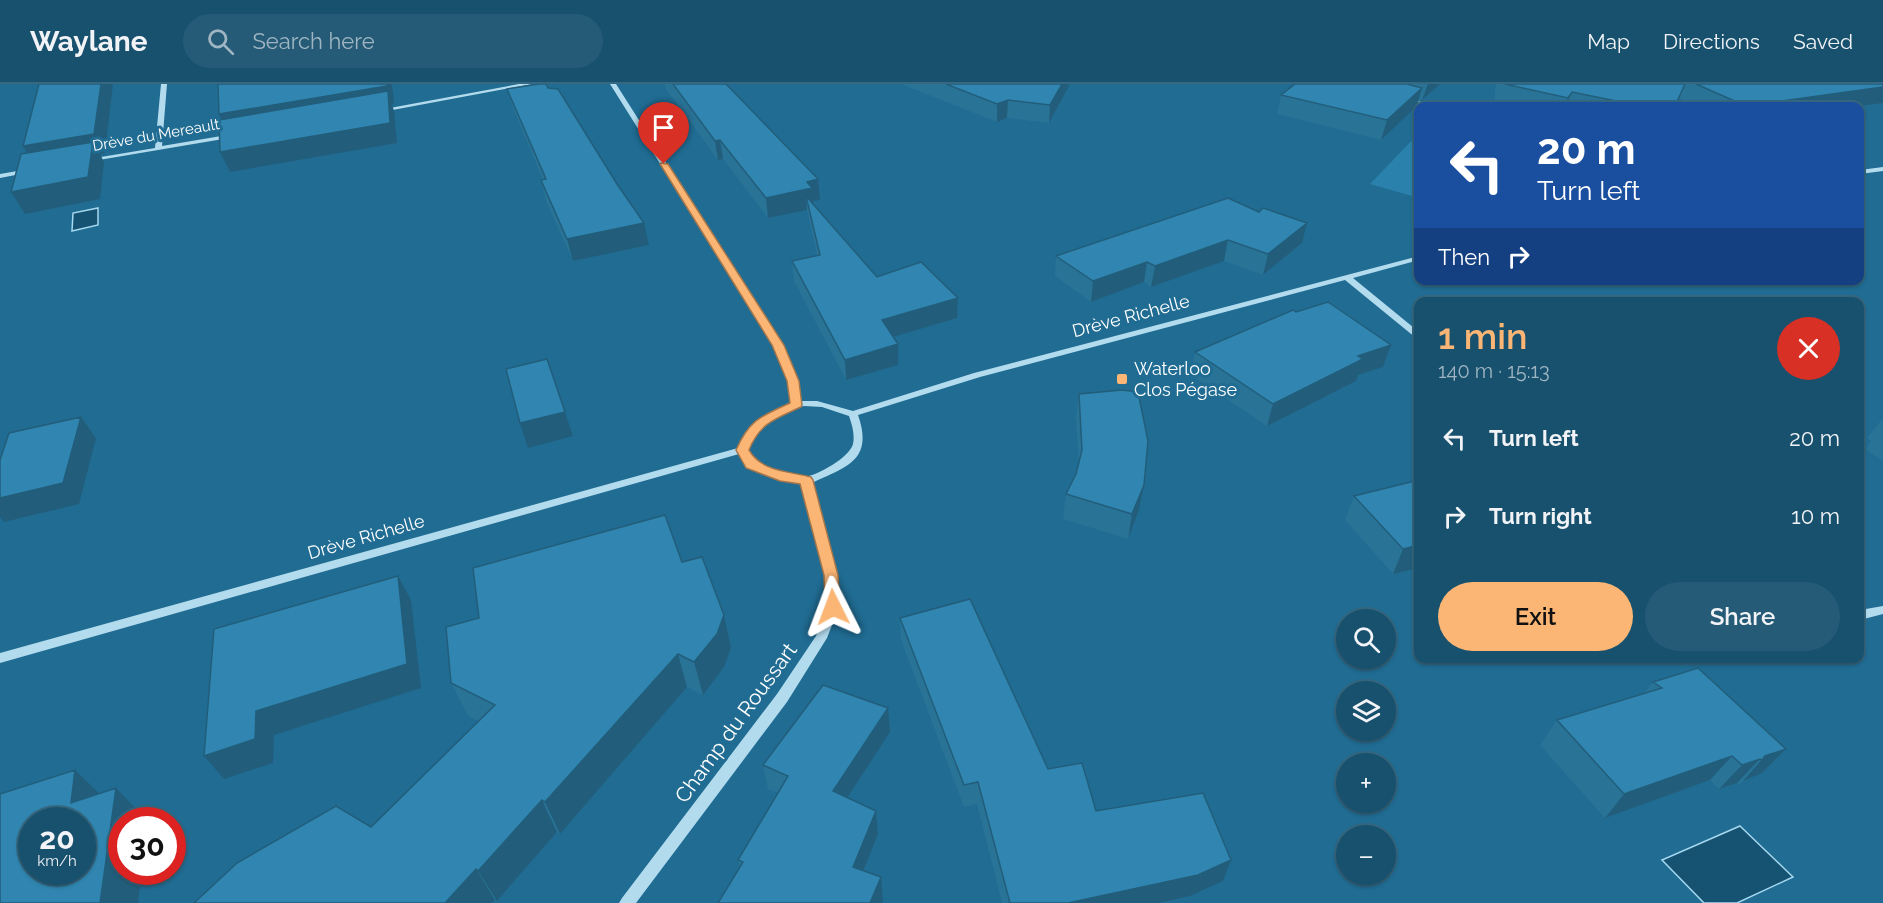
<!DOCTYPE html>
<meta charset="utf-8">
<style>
body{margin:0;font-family:Raleway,sans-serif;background:#255b76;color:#f1f3f6;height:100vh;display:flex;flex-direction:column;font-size:22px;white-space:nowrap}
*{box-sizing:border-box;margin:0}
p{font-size:20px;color:#9fb5c2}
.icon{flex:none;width:33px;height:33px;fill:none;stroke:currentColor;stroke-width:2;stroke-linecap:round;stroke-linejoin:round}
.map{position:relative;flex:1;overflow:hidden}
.side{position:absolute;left:1414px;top:213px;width:450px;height:366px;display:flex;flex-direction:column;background:#18516e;border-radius:12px;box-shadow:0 2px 4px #0004,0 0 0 2px #366881}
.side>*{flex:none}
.banner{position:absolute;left:1414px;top:18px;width:450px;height:183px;border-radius:12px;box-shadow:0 2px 4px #0004,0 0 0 2px #366881;background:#1a4fa0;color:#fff;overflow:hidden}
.buttons{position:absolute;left:1336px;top:525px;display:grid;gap:12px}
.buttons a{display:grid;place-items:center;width:60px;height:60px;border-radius:50%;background:#18516e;box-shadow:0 2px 4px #0004,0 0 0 2px #366881;font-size:30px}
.speed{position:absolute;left:18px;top:723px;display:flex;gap:12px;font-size:30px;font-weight:700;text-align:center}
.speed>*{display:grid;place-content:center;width:78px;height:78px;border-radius:50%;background:#18516e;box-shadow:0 2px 4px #0004,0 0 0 2px #366881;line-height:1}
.speed small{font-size:15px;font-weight:400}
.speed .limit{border:9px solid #d22;background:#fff;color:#111}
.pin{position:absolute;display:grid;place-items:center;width:51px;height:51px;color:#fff;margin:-62px -26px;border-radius:50% 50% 50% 0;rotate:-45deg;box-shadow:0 0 6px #0007}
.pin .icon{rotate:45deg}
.me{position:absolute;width:66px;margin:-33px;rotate:357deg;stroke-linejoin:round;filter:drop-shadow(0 0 4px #0008)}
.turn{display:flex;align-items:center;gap:21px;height:126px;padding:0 24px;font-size:27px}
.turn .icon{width:78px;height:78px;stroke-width:2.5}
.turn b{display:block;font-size:42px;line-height:51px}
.then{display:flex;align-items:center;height:57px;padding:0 24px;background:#0003;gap:12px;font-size:22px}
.round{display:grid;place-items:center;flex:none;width:63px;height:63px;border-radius:32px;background:#255b76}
.summary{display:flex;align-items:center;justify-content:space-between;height:102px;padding:0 24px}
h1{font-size:36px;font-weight:600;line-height:45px;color:#fbb574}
.button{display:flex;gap:12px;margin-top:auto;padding:12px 24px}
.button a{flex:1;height:69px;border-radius:36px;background:#fbb574;color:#111;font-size:24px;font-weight:600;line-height:69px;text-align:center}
.button a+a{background:#255b76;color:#f1f3f6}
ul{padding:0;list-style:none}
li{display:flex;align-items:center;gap:18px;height:78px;padding:0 24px}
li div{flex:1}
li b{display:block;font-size:22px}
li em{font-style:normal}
header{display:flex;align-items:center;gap:36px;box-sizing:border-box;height:84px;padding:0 30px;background:#18516e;border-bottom:2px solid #366881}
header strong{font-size:28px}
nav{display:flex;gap:33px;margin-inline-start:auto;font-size:21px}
.search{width:420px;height:54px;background:#255b76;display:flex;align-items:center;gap:15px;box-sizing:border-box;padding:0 21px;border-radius:33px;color:#9fb5c2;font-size:22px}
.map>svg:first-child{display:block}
.green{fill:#2a81ab}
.water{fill:#165272;stroke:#a6d8ef;stroke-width:1.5}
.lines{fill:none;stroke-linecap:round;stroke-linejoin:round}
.minor{fill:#b3dbee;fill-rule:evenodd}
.wall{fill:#297397}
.shaded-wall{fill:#225e7b}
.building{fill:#3086b0;stroke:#225e7b;stroke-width:1.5;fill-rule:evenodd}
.route{fill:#fbb574;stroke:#a3764b;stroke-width:1.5}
.poi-dot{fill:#fbb574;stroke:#206c93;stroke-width:2}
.labels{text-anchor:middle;stroke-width:6;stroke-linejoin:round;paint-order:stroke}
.far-street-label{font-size:15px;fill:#fff;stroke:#206c93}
.street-label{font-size:18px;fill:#fff;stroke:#206c93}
.poi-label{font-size:18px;fill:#fff;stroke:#206c93;text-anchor:start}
.near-street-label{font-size:21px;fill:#fff;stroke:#206c93}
</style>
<header>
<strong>Waylane</strong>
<div class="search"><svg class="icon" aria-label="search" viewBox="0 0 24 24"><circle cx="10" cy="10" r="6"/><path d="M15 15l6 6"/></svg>Search here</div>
<nav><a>Map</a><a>Directions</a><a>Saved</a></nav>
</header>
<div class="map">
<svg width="1883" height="819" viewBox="0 0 1883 819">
<rect width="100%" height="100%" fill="#206c93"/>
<path class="green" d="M1419,49v65l-49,-14z"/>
<path class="water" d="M98,124v17l-26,6 1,-18z
M1740,742l53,51 -56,26h-33l-42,-43z"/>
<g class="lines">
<path class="minor" d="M161,0h6l-5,62 71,-12 3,2 -1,1 -148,25v-2l2,-1 66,-11z
M519,0h13l-150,28 -3,-2z
M610,0h6l166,261 16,36 2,20h17l36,10 121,-38 445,-117v4l-66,18 66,54v7l-3,-1 -71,-58 -365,97 -122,38c16,46 -12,52 -46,68l25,92 2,32 -12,31 -40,64 -151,201h-17l3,-5 155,-204 39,-58 11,-29 -2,-32 -23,-91 -21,-4 -34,-13 -8,-13 -739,209v-10l738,-205c9,-24 29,-37 53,-45l-3,-22 -14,-36zM804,322l18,1 27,9c3,9 6,18 4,28 -3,13 -36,32 -49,33 -8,1 -44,-10 -50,-15 -3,-2 -5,-9 -7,-12 9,-25 31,-38 57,-44z
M1404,14l29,6 3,2h-9l-25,-5 -1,-1z
M1883,83v4l-23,3v-4z
M29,85l2,1v2l-31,6v-4z
M1883,522v8l-23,6v-10z"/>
</g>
<path class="wall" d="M665,0h61l94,116 -7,1v3l64,73 81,21 -1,20 -64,19 5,28 -52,15 -52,-99 -2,-20 25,-6 -10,-45 -39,8 -45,-59 -5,1 -52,-71z
M901,0h169l-21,39 -42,-5 -10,4z
M1295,0h145l-18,16h-3l-2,6 -36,34 -104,-26 4,-19z
M1496,0h387v19l-23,3h-163l-18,-8 -4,8h-155l-26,-5z
M507,5l142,156 -76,16 -27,-60 -5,-21h2l-30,-72z
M1228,114l74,45 -39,32 -39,-14 -73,26 -7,-5 -53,20 -36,-26 1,-20z
M1296,228l95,33 -8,22 -25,8 -2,6 -89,45 -77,-52 5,-22z
M1079,310l65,91 -5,25 -11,29 -65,-20 3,-25 10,-20 3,-10 -3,-46z
M1883,334v43l-18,-12 6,-8 -4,-3z
M1419,396v88l-26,6 -48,-54 9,-24z
M682,478l42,53 7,33 -7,19 -21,28 -16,-8 -127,147 -3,-2 -60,69 -2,-1 -3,3h-298l177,-76 108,-106 -11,-5 -17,-33z
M900,534l148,151 48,42 135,49 -8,21 -33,15 -31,7h-157l-25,-99 -13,3 -63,-167z
M1653,598l133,67 -24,24 -19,8 -4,4 -2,-2 -18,6 -9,-9 -105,38 -65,-73 17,-25 87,-27z
M890,648l-43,66 29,13 2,23 -15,37 20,29 -143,-33 -2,-7 40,-67 -10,-4 -5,-24z"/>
<path class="shaded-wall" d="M101,0h12l-8,69 -5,1 4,8 -4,37 -75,15 -14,-22 24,-26 -12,-20z
M387,0h5l2,19 -2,1 2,7 3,32 -167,29 -10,-20 8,-20 -9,-18z
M1062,0h8l-21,39 1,-18z
M1428,0h12l-18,16z
M1883,3v16l-23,3h-114z
M1422,4l-5,18 -36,34 6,-20z
M1572,8l-6,14h-2l4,-8z
M1008,16l-1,18 -10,4v-18z
M720,56l3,19 -5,1 -3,-19z
M818,95l2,21 -7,1 1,8 -8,-13 1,14 -39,8 -2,-20 41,-16z
M644,139l5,22 -76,16 -6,-22z
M1307,139l-5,20 -39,32 5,-21z
M1228,156l-4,21 -73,26 4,-21z
M1147,178l-3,20 -53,20 2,-21z
M958,214l-1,20 -74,22 -1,-20z
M898,260v21l-52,15 -1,-20z
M1391,261l-8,22 -25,8 -2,6 -89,45 6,-22 85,-48z
M565,328l8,24 -45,12 -8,-25z
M81,333l15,21 -17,66 -75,18 -4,-5v-19z
M1144,401l-5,25 -11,29 4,-25z
M1419,461v23l-26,6 10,-25z
M398,492l13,24 10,88 -147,47 -1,28 -49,16 -20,-23 52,-45z
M724,531l7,33 -7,19 -21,28 -9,-33z
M678,570l9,33 -127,147 -15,-32z
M888,624l2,24 -54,83 -3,-24z
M1786,665l-24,24 -19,8 22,-25z
M1732,672l-22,24 -105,38 19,-24z
M1760,675l-23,24 -18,6 23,-24z
M75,686l33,32 -37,1z
M116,704l31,32h-25v52h20l-4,31h-38z
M542,716l15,32 -60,69 -19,-30z
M876,727l2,23 -22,55 -3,-22z
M1231,776l-8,21 -33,15 -31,7h-91z
M476,785l19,31 -3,3h-47z
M881,793l2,23 -1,3h-12z"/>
<path class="building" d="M39,0h62l-7,50 -71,12z
M218,0h169v2l-168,28z
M539,0h7l2,4 10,1 59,95 27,39 -77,16 -26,-59 5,-1 -39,-90z
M673,0h53l92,95 -11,3 5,6 -46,10 -46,-58 -5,1z
M946,0h116l-12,21 -42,-5 -11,4z
M1295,0h112l15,4 -35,32 -106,-25z
M1505,0h180l-10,22h-34l-69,-14 -4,6z
M1696,0h187v3l-137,19z
M388,7l2,32 -170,29 -1,-32z
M93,58l-5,35 -77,15 10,-38z
M806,112l71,81 44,-15 37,36 -76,22 16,24 -53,16 -53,-99 28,-6z
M1228,114l31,14 4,-4 44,15 -39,31 -40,-14 -73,26 -8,-4 -54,19 -37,-25z
M1328,218l63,43 -33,11 5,3 -90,45 -78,-52 98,-42 3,2z
M547,275l18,53 -45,11 -14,-54z
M1122,306l16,2 10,49 -4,44 -12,29 -66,-20 10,-20 6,-24 -3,-56z
M81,333l-18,66 -63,15v-38l9,-27z
M1419,396v65l-16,4 -49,-53z
M665,431l17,47 20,-5 22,58 -7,19 -23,28 -16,-8 -133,148 -3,-2 -64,71 -2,-2 -31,34h-251l43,-40 99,-57 35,21 124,-122 -44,-22 -5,-56 33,-9 -6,-50z
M398,492l9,88 -151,47 -1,28 -51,17 10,-127z
M970,515l78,170 34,-6 14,48 107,-18 28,67 -33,15 -130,28h-58l-32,-121 -14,3 -64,-167z
M1698,584l88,81 -21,7 -3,4 -2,-1 -18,6 -10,-9 -108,38 -67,-74 105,-32 -9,-6z
M823,601l65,23 -55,83 43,20 -23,56 28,10 -11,26h-152l25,-41 -5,-2 50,-84 -25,-11z
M75,686l-4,33 45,-15 -16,115h-100v-109zM32,736h50v52h-50z"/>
<path class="route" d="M661,79l7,1 116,181 15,36 3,24 -1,2c-26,12 -41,16 -52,43 13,22 39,21 62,27l2,3 25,95 2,32 -2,4h-11l-2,-4 -1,-32 -24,-91 -20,-3 -34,-13 -10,-18c13,-30 25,-34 54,-47l-3,-22 -15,-36 -112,-181z"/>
<rect class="poi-dot" x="1116" y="289" width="12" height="12" rx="3"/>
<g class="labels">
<g class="far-street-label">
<text transform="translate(156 51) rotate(-10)" y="5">Drève du Mereault</text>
</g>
<g class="street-label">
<text transform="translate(1131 232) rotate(-15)" y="6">Drève Richelle</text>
<text transform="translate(366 453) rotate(-16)" y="6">Drève Richelle</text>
</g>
<g class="poi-label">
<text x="1134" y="291">Waterloo<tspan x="1134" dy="21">Clos Pégase</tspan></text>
</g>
<g class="near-street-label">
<text transform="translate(736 639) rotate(-54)" y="7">Champ du Roussart</text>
</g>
</g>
</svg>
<div class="buttons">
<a><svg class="icon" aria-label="search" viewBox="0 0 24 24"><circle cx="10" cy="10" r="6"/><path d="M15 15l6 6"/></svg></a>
<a><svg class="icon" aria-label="layers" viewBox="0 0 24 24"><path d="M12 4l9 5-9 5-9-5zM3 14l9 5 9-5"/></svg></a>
<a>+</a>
<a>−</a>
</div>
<div class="speed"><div>20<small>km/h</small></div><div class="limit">30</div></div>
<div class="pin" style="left:664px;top:80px;background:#d93025"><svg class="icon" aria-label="arrive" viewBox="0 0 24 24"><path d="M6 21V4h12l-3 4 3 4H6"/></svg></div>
<svg class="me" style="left:833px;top:523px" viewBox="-20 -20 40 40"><path d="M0-17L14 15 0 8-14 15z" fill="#fbb574" stroke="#fff" stroke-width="4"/></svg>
<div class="banner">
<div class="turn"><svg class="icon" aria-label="left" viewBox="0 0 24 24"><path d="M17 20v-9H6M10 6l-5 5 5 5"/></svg><div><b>20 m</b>Turn left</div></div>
<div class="then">Then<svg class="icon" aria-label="right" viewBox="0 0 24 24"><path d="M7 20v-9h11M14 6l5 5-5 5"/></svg></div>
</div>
<section class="side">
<div class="summary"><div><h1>1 min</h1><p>140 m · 15:13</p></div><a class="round" style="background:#d93025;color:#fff"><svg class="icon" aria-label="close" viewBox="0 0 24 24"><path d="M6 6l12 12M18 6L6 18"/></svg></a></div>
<ul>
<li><svg class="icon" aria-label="left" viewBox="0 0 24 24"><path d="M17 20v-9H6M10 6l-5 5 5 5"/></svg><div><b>Turn left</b></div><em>20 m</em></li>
<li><svg class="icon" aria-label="right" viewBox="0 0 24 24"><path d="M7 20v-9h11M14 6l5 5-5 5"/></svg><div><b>Turn right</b></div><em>10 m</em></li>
</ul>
<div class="button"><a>Exit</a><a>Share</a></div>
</section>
</div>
